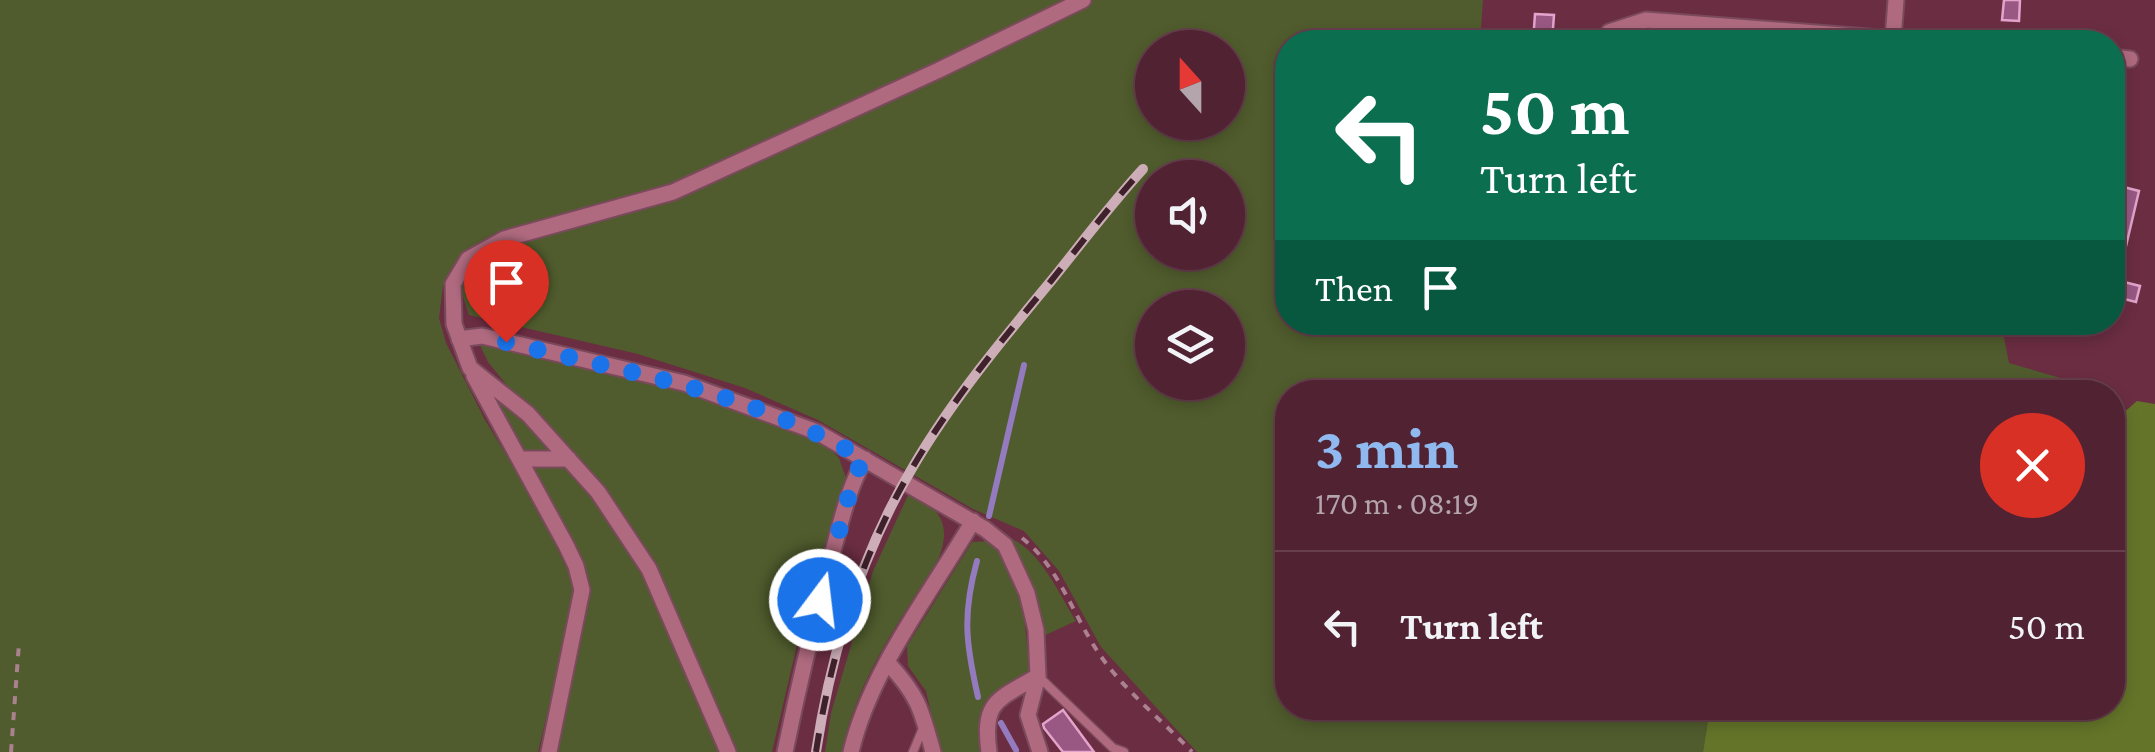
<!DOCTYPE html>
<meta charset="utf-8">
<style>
body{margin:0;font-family:"Crimson Pro",serif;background:#562a3a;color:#f1f3f6;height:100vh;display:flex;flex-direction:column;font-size:38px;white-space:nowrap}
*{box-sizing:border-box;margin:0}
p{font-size:32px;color:#b4a4ac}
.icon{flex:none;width:55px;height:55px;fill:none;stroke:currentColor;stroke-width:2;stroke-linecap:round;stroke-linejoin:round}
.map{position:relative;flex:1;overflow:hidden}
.details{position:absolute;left:1275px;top:380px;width:850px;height:340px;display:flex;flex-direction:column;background:#502232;border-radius:40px;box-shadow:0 5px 15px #0003,0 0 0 2px #673f4d}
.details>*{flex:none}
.top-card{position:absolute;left:1275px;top:30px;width:850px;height:305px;border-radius:40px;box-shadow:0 5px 15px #0003,0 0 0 2px #673f4d;background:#0b6e4f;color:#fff;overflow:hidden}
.needle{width:65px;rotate:339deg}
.fabs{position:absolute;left:1135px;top:30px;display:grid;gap:20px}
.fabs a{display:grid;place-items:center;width:110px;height:110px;border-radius:50%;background:#502232;box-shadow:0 5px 15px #0003,0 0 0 2px #673f4d;font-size:50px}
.pin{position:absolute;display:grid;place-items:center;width:85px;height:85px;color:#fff;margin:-102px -42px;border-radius:50% 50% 50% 0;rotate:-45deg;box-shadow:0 0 10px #0007}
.pin .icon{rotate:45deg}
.me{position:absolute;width:110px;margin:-55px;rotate:15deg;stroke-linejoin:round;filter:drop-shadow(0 0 8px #0008)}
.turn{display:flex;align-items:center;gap:35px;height:210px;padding:0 40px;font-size:45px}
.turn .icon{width:130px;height:130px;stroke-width:2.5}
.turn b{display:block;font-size:70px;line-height:85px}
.then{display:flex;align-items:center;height:95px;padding:0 40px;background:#0003;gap:20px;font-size:38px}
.round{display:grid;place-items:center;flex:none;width:105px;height:105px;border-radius:52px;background:#562a3a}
.summary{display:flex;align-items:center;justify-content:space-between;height:170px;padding:0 40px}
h1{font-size:60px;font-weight:700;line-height:75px;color:#90b9f0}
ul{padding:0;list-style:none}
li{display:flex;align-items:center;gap:30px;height:150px;padding:0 40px;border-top:2px solid #673f4d}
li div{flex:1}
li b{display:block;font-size:38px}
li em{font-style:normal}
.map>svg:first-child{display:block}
.green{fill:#505c2d;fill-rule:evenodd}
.forest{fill:#647529}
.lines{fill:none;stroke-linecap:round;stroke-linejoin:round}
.stream{stroke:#947abe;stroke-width:6}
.building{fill:#995884;stroke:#e3a4cc;stroke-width:2.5}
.service-casing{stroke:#7a4a5c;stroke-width:11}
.minor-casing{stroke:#7a4a5c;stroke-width:19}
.path{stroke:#aa818e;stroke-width:4;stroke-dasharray:8 8;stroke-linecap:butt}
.service{stroke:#af6a7f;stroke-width:8}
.minor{stroke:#af6a7f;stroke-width:15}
.rail-casing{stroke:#cdaeb8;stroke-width:10}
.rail{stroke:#3e212a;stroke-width:6;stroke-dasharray:19;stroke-linecap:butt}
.route{stroke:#1a73e8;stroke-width:18;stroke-dasharray:0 32.4}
</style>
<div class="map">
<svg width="2155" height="752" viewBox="0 0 2155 752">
<rect width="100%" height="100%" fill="#6b2d42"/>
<path class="green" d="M0,0h1071l-398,187 -198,60 -20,16 -12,23 -4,32 7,25 39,77 52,85 40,85 -39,162h-538z
M1093,0h390l-3,42h-192v280l713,1 8,40 99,29h-820v316h422l-7,44h-506l-96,-105 -42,-76 -35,-40 -51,-22 -155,-89 -73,-32 -107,-34 -169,-39 -9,-27 20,-31 52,-21 140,-39zM1152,48h76v74h-76zM1152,178h76v74h-76zM1152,308h76v74h-76z
M478,341l155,35 109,34 83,34 14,14 7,20 -39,124 -35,150h-39l-81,-186 -164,-204z
M493,391l30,27 70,77 51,76 80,181h-171l33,-163 -39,-90z
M910,491c31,19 42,34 28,69 -39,62 -81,119 -96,192h-17l6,-39 42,-142z
M1010,538c31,13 49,56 66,83l-35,16 -13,-59z
M988,541l16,14 18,42 8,76 -32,22 -14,57h-44l-14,-61 -18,-25 -1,-20 65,-104z"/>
<path class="forest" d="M2137,401l18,3v348h-452l7,-44h402l1,-286z"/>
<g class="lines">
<path class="stream" d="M989,516l35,-151
M977,561c-15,54 -11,83 1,136
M1001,723l15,27"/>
</g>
<path class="building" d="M2004,0h16l-1,21 -17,-1z
M1535,14l19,1 -2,27h-19z
M2112,184l27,7 -13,55 -14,-3z
M2112,279l28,7 -4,16 -24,-6z
M1063,710l31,42h-31l-19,-24 -1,-4z"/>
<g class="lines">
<g class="service-casing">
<path id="service" d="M1038,676l75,72 11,4
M913,752l10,-24"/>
</g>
<g class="minor-casing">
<path id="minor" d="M1609,32l37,-12 288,22
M1893,39l3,-39
M2112,57l18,2
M459,339l23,-3 202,47 133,49 168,97 20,16 22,48 9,37 2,46 -10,39 12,37
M474,376l92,169 10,21 6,24 -33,162
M522,459h47
M889,664c30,33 32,45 44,88
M728,752l-79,-183 -51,-77 -70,-78 -58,-46 -16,-44 -1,-40 15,-25 36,-20 169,-47 266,-122 144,-70
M785,752c13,-64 28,-127 45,-190 10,-35 17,-72 35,-103
M851,752c19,-82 80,-159 122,-231
M989,752c-7,-52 9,-52 49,-76"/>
</g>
<path class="path" d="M1022,538c36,28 50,74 74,111 24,38 65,70 96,103
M11,752l8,-109"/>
<use href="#service" class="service"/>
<use href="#minor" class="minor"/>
<g class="rail-casing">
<path id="rail" d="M816,752c15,-100 46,-200 98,-287 39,-66 88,-125 137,-184 30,-37 59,-76 92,-112"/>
</g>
<use href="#rail" class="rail"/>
</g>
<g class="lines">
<path class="route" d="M506,342c127,32 243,49 358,117l-10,18 -34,123"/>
</g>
</svg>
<div class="fabs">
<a><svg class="needle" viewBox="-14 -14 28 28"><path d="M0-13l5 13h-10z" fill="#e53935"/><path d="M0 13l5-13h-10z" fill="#b4a4ac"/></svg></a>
<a><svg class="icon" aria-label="sound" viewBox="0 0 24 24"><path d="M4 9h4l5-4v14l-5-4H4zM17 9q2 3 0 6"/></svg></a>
<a><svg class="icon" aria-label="layers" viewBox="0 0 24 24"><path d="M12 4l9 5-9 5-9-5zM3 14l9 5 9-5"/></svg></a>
</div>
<div class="pin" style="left:506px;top:342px;background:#d93025"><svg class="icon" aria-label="arrive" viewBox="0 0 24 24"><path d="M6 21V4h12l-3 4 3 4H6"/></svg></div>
<svg class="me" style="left:820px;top:600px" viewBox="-20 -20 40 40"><circle r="17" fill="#1a73e8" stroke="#fff" stroke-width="3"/><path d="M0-11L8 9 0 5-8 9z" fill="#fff"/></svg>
<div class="top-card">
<div class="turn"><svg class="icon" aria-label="left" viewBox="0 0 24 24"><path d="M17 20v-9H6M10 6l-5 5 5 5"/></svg><div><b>50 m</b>Turn left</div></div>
<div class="then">Then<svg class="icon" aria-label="arrive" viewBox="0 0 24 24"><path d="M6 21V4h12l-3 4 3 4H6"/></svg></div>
</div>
<section class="details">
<div class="summary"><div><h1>3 min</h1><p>170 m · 08:19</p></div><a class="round" style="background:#d93025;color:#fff"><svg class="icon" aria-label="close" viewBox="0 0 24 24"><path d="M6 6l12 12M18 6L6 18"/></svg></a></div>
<ul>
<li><svg class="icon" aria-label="left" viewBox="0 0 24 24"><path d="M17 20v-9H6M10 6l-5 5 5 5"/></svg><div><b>Turn left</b></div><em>50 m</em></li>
</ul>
</section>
</div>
